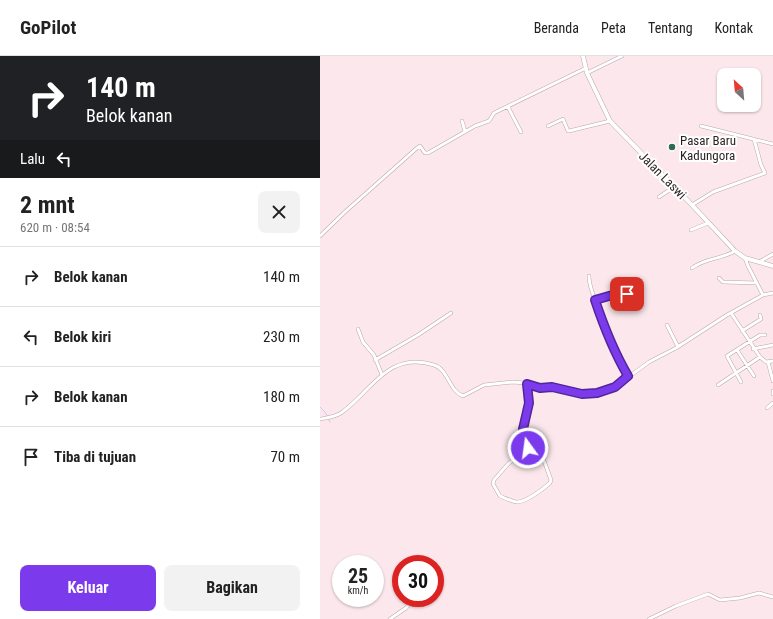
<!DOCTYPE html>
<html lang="id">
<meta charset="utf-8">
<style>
body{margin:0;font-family:"Roboto Condensed",sans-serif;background:#f2f2f2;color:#222;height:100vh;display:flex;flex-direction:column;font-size:15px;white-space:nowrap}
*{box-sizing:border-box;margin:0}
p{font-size:13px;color:#767676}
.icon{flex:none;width:22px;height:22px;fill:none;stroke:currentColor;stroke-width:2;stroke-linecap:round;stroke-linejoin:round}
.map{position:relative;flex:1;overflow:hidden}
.details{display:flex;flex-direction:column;background:#fff;width:320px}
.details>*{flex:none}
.top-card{background:#202124;color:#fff;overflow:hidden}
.needle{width:26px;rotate:334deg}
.controls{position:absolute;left:397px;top:12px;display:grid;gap:8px}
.controls a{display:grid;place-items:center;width:44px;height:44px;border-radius:8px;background:#fff;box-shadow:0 1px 3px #0004;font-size:20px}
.speed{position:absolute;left:12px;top:499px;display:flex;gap:8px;font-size:20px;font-weight:700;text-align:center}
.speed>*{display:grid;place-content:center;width:52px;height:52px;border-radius:50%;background:#fff;box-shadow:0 1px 3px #0004;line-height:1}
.speed small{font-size:10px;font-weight:400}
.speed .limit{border:6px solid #d22;background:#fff;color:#111}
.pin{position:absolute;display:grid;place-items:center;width:34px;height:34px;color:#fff;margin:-17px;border-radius:8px;box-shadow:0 2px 6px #0006}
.me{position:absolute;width:44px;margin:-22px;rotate:346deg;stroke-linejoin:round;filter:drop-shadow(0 0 3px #0008)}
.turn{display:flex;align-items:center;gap:14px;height:84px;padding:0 20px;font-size:18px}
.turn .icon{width:52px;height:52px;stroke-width:2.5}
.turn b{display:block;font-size:28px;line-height:34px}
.then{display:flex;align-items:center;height:38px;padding:0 20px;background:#0003;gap:8px;font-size:15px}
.round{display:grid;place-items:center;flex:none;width:42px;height:42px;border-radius:8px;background:#f2f2f2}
.summary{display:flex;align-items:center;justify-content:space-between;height:68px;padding:0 20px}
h1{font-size:24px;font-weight:700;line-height:30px}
.button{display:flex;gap:8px;margin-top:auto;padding:8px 20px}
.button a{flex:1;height:46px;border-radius:8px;background:#7c3aed;color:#fff;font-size:16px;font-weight:700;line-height:46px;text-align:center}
.button a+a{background:#f2f2f2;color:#222}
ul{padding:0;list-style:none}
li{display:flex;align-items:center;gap:12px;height:60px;padding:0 20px;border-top:1px solid #e0e0e0}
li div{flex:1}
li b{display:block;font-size:15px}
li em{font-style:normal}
header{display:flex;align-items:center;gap:24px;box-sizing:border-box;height:56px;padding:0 20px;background:#fff;border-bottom:1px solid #e0e0e0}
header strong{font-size:19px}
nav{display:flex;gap:22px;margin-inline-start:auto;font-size:14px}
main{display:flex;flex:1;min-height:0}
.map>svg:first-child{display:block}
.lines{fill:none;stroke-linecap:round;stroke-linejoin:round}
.stream{stroke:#d4c5f4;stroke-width:1}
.street-casing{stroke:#bca5aa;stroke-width:4}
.secondary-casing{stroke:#bca5aa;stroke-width:5}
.street{stroke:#fff;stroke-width:3}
.secondary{stroke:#fff;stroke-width:4}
.route-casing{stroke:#51269a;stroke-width:10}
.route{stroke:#7c3aed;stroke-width:7}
.poi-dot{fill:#2e6a56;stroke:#fff;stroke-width:1.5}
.labels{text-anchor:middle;stroke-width:4;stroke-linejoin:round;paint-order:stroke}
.poi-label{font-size:13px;fill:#281f21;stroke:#fff;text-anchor:start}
.street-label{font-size:13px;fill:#281f21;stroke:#fff}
</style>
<header>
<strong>GoPilot</strong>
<nav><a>Beranda</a><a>Peta</a><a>Tentang</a><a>Kontak</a></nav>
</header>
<main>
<section class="details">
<div class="top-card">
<div class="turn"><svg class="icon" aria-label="right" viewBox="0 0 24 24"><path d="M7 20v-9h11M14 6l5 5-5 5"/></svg><div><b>140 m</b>Belok kanan</div></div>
<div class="then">Lalu<svg class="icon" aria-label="left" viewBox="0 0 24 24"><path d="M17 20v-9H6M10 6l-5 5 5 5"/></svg></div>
</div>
<div class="summary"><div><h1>2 mnt</h1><p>620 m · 08:54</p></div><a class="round"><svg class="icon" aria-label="close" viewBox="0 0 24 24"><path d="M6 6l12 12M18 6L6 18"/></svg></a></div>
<ul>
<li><svg class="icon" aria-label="right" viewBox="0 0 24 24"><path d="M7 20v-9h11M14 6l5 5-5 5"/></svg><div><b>Belok kanan</b></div><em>140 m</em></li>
<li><svg class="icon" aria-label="left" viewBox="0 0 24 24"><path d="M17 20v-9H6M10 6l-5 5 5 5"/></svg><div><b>Belok kiri</b></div><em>230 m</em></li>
<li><svg class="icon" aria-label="right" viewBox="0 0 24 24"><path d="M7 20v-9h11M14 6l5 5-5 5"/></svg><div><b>Belok kanan</b></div><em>180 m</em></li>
<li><svg class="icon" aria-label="arrive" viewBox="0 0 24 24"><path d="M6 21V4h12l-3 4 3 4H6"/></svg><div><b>Tiba di tujuan</b></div><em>70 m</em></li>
</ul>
<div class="button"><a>Keluar</a><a>Bagikan</a></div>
</section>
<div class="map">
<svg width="453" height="563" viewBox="0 0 453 563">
<rect width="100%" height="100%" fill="#fce8ec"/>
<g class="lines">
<path class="stream" d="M0,351l5,5 5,10"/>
<g class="street-casing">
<path id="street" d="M267,17l35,-17
M188,51l13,25
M142,65l3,10
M228,70l15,-7 5,12h1l41,-10
M381,70l72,18
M339,141l15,-10
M372,149l21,-13 52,-19 -4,-8 -7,-26
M371,174l17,-7
M0,180l26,-25 71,-63 3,-2 5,7h3l47,-27 14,-5 5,-8 92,-45
M425,202l3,8 15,29
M439,206l14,-8
M372,212c15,-11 28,-8 43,-17
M269,220c0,9 3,15 6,24 9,27 19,52 34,76
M399,222l4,4 34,1
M275,244l28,-8 4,2 6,-3
M411,257l29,44 6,5 7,-1
M347,269l11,22
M38,273l5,13 11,13 8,20
M422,275l19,-12 -1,-4
M433,293l20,-4
M417,294l17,26
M55,304l43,-25 33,-22
M448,306l5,19
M421,326l-14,-26 33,-21h5
M207,328l2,19 -6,26 5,19 -20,16 -14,16 -1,4 7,12c5,2 11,5 16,6 9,1 27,-13 34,-19l1,-3 -8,-22 -8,-9 -7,-1
M398,329l42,-28
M453,335v3
M447,352l6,-5
M0,363c6,-1 15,-2 21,-6 30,-21 47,-63 93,-48 14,4 15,26 29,31l21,-11 29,-3 12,1 15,5 12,-1 30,7 15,-1 11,-3 7,-3 34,-25 27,-14 51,-33 36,-20 10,-2
M70,563l16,-11 9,-10
M329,563l27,-13 32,-12 12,6 20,-2 19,-5 14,4"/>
</g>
<g class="secondary-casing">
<path id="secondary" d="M263,0l4,17 23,48 82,84 43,46 10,7 28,8"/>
</g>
<use href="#street" class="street"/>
<use href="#secondary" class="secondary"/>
</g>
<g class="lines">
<g class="route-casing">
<path id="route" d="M208,392l-5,-19 6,-26 -2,-19 13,4 12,-1 30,7 15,-1 18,-6 13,-11c-14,-24 -24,-49 -33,-76l28,-8 4,2"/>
</g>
<use href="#route" class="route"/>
</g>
<circle class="poi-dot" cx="352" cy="91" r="4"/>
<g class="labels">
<g class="poi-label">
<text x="360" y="89">Pasar Baru<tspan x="360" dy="15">Kadungora</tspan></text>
</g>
<g class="street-label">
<text transform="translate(343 119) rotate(45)" y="5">Jalan Laswi</text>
</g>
</g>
</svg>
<div class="controls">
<a><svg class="needle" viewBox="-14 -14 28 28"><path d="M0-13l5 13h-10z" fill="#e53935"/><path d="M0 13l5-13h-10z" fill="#767676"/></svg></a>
</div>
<div class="speed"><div>25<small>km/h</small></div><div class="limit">30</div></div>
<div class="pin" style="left:307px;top:238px;background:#d93025"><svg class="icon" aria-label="arrive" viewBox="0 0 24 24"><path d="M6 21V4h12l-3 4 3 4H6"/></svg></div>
<svg class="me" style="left:208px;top:392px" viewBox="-20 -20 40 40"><circle r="17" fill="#7c3aed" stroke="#fff" stroke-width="3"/><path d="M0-11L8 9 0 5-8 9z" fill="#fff"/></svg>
</div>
</main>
